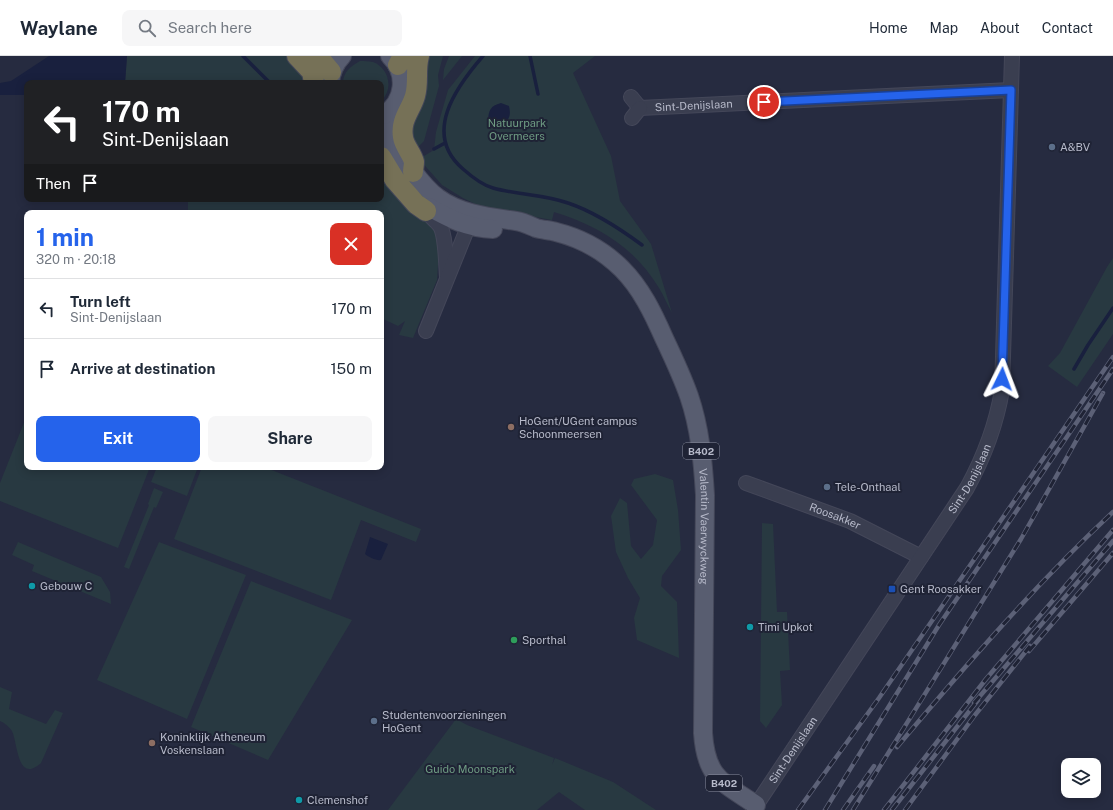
<!DOCTYPE html>
<meta charset="utf-8">
<style>
body{margin:0;font-family:"Public Sans",sans-serif;background:#f6f6f7;color:#1f2937;height:100vh;display:flex;flex-direction:column;font-size:15px;white-space:nowrap}
*{box-sizing:border-box;margin:0}
p{font-size:13px;color:#747a83}
.icon{flex:none;width:22px;height:22px;fill:none;stroke:currentColor;stroke-width:2;stroke-linecap:round;stroke-linejoin:round}
.map{position:relative;flex:1;overflow:hidden}
.details{position:absolute;left:24px;top:154px;width:360px;height:260px;display:flex;flex-direction:column;background:#fff;border-radius:8px;box-shadow:0 2px 10px #0003}
.details>*{flex:none}
.hud{position:absolute;left:24px;top:24px;width:360px;height:122px;border-radius:8px;box-shadow:0 2px 10px #0003;background:#202124;color:#fff;overflow:hidden}
.controls{position:absolute;left:1061px;top:702px;display:grid;gap:8px}
.controls a{display:grid;place-items:center;width:40px;height:40px;border-radius:8px;background:#fff;box-shadow:0 2px 10px #0003;font-size:20px}
.pin{position:absolute;display:grid;place-items:center;width:34px;height:34px;color:#fff;margin:-17px;border:2px solid #fff;border-radius:50%;box-shadow:0 1px 4px #0007}
.me{position:absolute;width:44px;margin:-22px;rotate:3deg;stroke-linejoin:round;filter:drop-shadow(0 0 3px #0008)}
.turn{display:flex;align-items:center;gap:14px;height:84px;padding:0 12px;font-size:18px}
.turn .icon{width:52px;height:52px;stroke-width:2.5}
.turn b{display:block;font-size:28px;line-height:34px}
.then{display:flex;align-items:center;height:38px;padding:0 12px;background:#0003;gap:8px;font-size:15px}
.round{display:grid;place-items:center;flex:none;width:42px;height:42px;border-radius:8px;background:#f6f6f7}
.headline{display:flex;align-items:center;justify-content:space-between;height:68px;padding:0 12px}
h1{font-size:24px;font-weight:700;line-height:30px;color:#2563eb}
.primary-button{display:flex;gap:8px;margin-top:auto;padding:8px 12px}
.primary-button a{flex:1;height:46px;border-radius:8px;background:#2563eb;color:#fff;font-size:16px;font-weight:700;line-height:46px;text-align:center}
.primary-button a+a{background:#f6f6f7;color:#1f2937}
ul{padding:0;list-style:none}
li{display:flex;align-items:center;gap:12px;height:60px;padding:0 12px;border-top:1px solid #e0e1e3}
li div{flex:1}
li b{display:block;font-size:15px}
li em{font-style:normal}
header{display:flex;align-items:center;gap:24px;box-sizing:border-box;height:56px;padding:0 20px;background:#fff;border-bottom:1px solid #e0e1e3}
header strong{font-size:19px}
nav{display:flex;gap:22px;margin-inline-start:auto;font-size:14px}
.search{width:280px;height:36px;background:#f6f6f7;display:flex;align-items:center;gap:10px;box-sizing:border-box;padding:0 14px;border-radius:8px;color:#747a83;font-size:15px}
.map>svg:first-child{display:block}
.green{fill:#283941}
.water{fill:#19203e}
.lines{fill:none;stroke-linecap:round;stroke-linejoin:round}
.stream{stroke:#19203e;stroke-width:3.5}
.minor-casing{stroke:#444759;stroke-width:16}
.major-casing{stroke:#444759;stroke-width:20}
.highway-casing{stroke:#424657;stroke-width:22}
.minor{stroke:#3a3e50;stroke-width:14}
.major{stroke:#585d70;stroke-width:18}
.highway{stroke:#767157;stroke-width:20}
.rail-casing{stroke:#5c6177;stroke-width:4.5}
.rail{stroke:#1f2335;stroke-width:3;stroke-dasharray:9;stroke-linecap:butt}
.route-casing{stroke:#184099;stroke-width:10}
.route{stroke:#2563eb;stroke-width:7}
.service-dot{fill:#5c6f8a;stroke:#1f2335;stroke-width:1.5}
.education-dot{fill:#8d6e63;stroke:#1f2335;stroke-width:1.5}
.culture-dot{fill:#0f9aa8;stroke:#1f2335;stroke-width:1.5}
.transit-dot{fill:#1a4fb4;stroke:#1f2335;stroke-width:1.5}
.leisure-dot{fill:#2e9e5b;stroke:#1f2335;stroke-width:1.5}
.labels{text-anchor:middle;stroke-width:4;stroke-linejoin:round;paint-order:stroke}
.shield{fill:#1f2335;stroke:#898d9d;stroke-width:1}
.shield-label{font-size:10px;font-weight:bold;fill:#b7baca}
.street-label{font-size:11px;fill:#b7baca;stroke:#1f2335}
.park-label{font-size:11px;fill:#6e9b82;stroke:#1f2335}
.poi-label{font-size:11px;fill:#b7baca;stroke:#1f2335;text-anchor:start}
</style>
<header>
<strong>Waylane</strong>
<div class="search"><svg class="icon" aria-label="search" viewBox="0 0 24 24"><circle cx="10" cy="10" r="6"/><path d="M15 15l6 6"/></svg>Search here</div>
<nav><a>Home</a><a>Map</a><a>About</a><a>Contact</a></nav>
</header>
<div class="map">
<svg width="1113" height="754" viewBox="0 0 1113 754">
<rect width="100%" height="100%" fill="#262b40"/>
<path class="green" d="M127,0h163l19,27h-184z
M426,0h17l-5,19 1,11 -15,55 -5,5 -5,3 -5,-24z
M449,0h13l-19,24 1,-11z
M475,0h120l-22,17 38,83 9,45 31,43 21,69c-5,-9 -8,-17 -13,-25 -25,-41 -60,-62 -105,-76l-2,8 -69,-12 -20,-10 -21,-13 -23,-26 15,-9 2,-18 12,-42z
M360,5c4,0 9,0 13,1 16,6 21,27 8,39v-18h-38c0,-11 8,-17 17,-22z
M381,109l55,65 2,7v28l-1,15 -24,58 -14,-3 6,-14 -7,5 -17,-8v-105h-193v-14h193z
M1113,202v76l-36,53 -29,-21 12,-13 47,-86z
M27,359v52h123l-32,81 -118,-47v-18z
M157,411h41l-11,29 -36,-14z
M202,411h62l157,62 -5,13 -55,-22 -30,80 -157,-61z
M655,418l18,6 5,30 3,40 -19,26 -1,10 16,16 2,56 -42,-18 -3,-22 6,-20 -12,-20 -12,-26 -5,-36 9,-18 7,5 4,43 10,13 12,-14 4,-25 -26,-35 3,-6z
M154,432l9,4 -7,16 -2,-1 -25,62 -5,-2 25,-62 -1,-1z
M762,467l11,1 4,88h10l3,58 -10,1 2,34 -16,23 -6,-7z
M18,486l83,35 9,15 1,12 -79,-33 2,-6 -22,-10z
M159,486l87,33 -59,144 -90,-39z
M251,525l101,39 -84,140 -77,-33z
M0,631l12,5 -3,17 37,15 9,-14 8,3 -22,50c-24,21 -23,-19 -29,-32 -3,-4 -7,-8 -12,-10z
M456,663l11,6 87,33 -2,7 3,-7 58,24 43,28h-71l-26,-18 -22,18h-149z"/>
<path class="water" d="M49,0h78l-2,27h-98v12h-27v-12l11,-2z
M501,47l8,3c2,9 1,13 -7,20h-7l-7,-6c1,-10 2,-14 13,-17z
M370,481l18,7 -7,16c-4,1 -13,-3 -16,-6z"/>
<g class="lines">
<path class="stream" d="M243,0l27,27
M483,0c-27,31 -61,78 -20,113 9,8 19,16 30,19 25,7 50,6 75,15 27,9 51,25 74,42
M530,0l8,38
M434,93l11,-6
M1074,313l14,-24 25,-37"/>
<g class="minor-casing">
<g id="minor">
<path id="s1" d="M631,41l9,11 371,-18"/>
<path d="M632,62l8,-10"/>
<path d="M424,151c3,8 11,12 16,19 6,10 6,39 7,51"/>
<path d="M426,275l46,-114"/>
<path id="s2" d="M746,427l104,38 71,36"/>
<path id="s3" d="M753,754l214,-322c17,-31 29,-62 35,-98l10,-334"/>
</g>
</g>
<g class="major-casing">
<g id="major">
<path d="M330,27c1,-11 4,-19 12,-27"/>
<path id="s4" d="M393,52c-1,4 -2,8 -3,12 0,14 9,31 16,42 10,13 18,26 32,36 22,16 51,19 78,23 7,1 13,4 20,7 6,2 14,2 20,4 24,6 48,19 66,37 19,19 31,44 42,69 9,19 18,38 25,58 11,32 14,66 16,99l-2,238c3,45 19,49 53,72"/>
<path d="M384,59c21,-14 24,-41 6,-59"/>
<path d="M381,82l15,33"/>
<path d="M429,151c21,12 39,21 64,22"/>
</g>
</g>
<g class="highway-casing">
<path id="highway" d="M297,0l15,16 2,11
M315,0l6,4 10,12
M398,9l5,-9
M381,101l14,23 21,24 10,7
M413,116c0,-3 1,-7 1,-10 -2,-9 -10,-16 -11,-25 -3,-17 8,-27 12,-41 4,-14 0,-26 4,-40"/>
</g>
<use href="#minor" class="minor"/>
<use href="#major" class="major"/>
<use href="#highway" class="highway"/>
<g class="rail-casing">
<path id="rail" d="M1029,595l84,-98
M974,647l139,-162
M897,691c69,-82 138,-162 216,-235
M798,754l81,-112 234,-341
M825,754l114,-185 174,-256
M843,754l31,-44
M853,754l168,-271 82,-146
M884,754l102,-131 127,-149
M892,754l86,-110
M905,754l70,-95 55,-69"/>
</g>
<use href="#rail" class="rail"/>
</g>
<g class="lines">
<g class="route-casing">
<path id="route" d="M764,46l247,-12 -9,289"/>
</g>
<use href="#route" class="route"/>
</g>
<g class="service-dot">
<circle cx="1052" cy="91" r="4"/>
<circle cx="827" cy="431" r="4"/>
<circle cx="374" cy="665" r="4"/>
</g>
<g class="education-dot">
<circle cx="511" cy="371" r="4"/>
<circle cx="152" cy="687" r="4"/>
</g>
<g class="culture-dot">
<circle cx="32" cy="530" r="4"/>
<circle cx="750" cy="571" r="4"/>
<circle cx="299" cy="744" r="4"/>
</g>
<rect class="transit-dot" x="888" y="529" width="8" height="8" rx="2"/>
<circle class="leisure-dot" cx="514" cy="584" r="4"/>
<g class="labels">
<g class="shield">
<rect x="683" y="387" width="36" height="16" rx="3"/>
<rect x="706" y="719" width="36" height="16" rx="3"/>
</g>
<g class="shield-label">
<text x="701" y="399">B402</text>
<text x="724" y="731">B402</text>
</g>
<g class="street-label">
<text dy="4" stroke="none"><textPath href="#s1" startOffset="68">Sint-Denijslaan</textPath></text>
<text dy="4" stroke="none"><textPath href="#s3" startOffset="396">Sint-Denijslaan</textPath></text>
<text dy="4" stroke="none"><textPath href="#s2" startOffset="95">Roosakker</textPath></text>
<text dy="4" stroke="none"><textPath href="#s4" startOffset="583">Valentin Vaerwyckweg</textPath></text>
<text dy="4" stroke="none"><textPath href="#s3" startOffset="72">Sint-Denijslaan</textPath></text>
</g>
<g class="park-label">
<text x="517" y="71">Natuurpark<tspan x="517" dy="13">Overmeers</tspan></text>
<text x="470" y="717">Guido Moonspark</text>
</g>
<g class="poi-label">
<text x="1060" y="95">A&amp;BV</text>
<text x="519" y="369">HoGent/UGent campus<tspan x="519" dy="13">Schoonmeersen</tspan></text>
<text x="835" y="435">Tele-Onthaal</text>
<text x="40" y="534">Gebouw C</text>
<text x="900" y="537">Gent Roosakker</text>
<text x="758" y="575">Timi Upkot</text>
<text x="522" y="588">Sporthal</text>
<text x="382" y="663">Studentenvoorzieningen<tspan x="382" dy="13">HoGent</tspan></text>
<text x="160" y="685">Koninklijk Atheneum<tspan x="160" dy="13">Voskenslaan</tspan></text>
<text x="307" y="748">Clemenshof</text>
</g>
</g>
</svg>
<div class="controls">
<a><svg class="icon" aria-label="layers" viewBox="0 0 24 24"><path d="M12 4l9 5-9 5-9-5zM3 14l9 5 9-5"/></svg></a>
</div>
<div class="pin" style="left:764px;top:46px;background:#d93025"><svg class="icon" aria-label="arrive" viewBox="0 0 24 24"><path d="M6 21V4h12l-3 4 3 4H6"/></svg></div>
<svg class="me" style="left:1002px;top:323px" viewBox="-20 -20 40 40"><path d="M0-17L14 15 0 8-14 15z" fill="#2563eb" stroke="#fff" stroke-width="4"/></svg>
<div class="hud">
<div class="turn"><svg class="icon" aria-label="left" viewBox="0 0 24 24"><path d="M17 20v-9H6M10 6l-5 5 5 5"/></svg><div><b>170 m</b>Sint-Denijslaan</div></div>
<div class="then">Then<svg class="icon" aria-label="arrive" viewBox="0 0 24 24"><path d="M6 21V4h12l-3 4 3 4H6"/></svg></div>
</div>
<section class="details">
<div class="headline"><div><h1>1 min</h1><p>320 m · 20:18</p></div><a class="round" style="background:#d93025;color:#fff"><svg class="icon" aria-label="close" viewBox="0 0 24 24"><path d="M6 6l12 12M18 6L6 18"/></svg></a></div>
<ul>
<li><svg class="icon" aria-label="left" viewBox="0 0 24 24"><path d="M17 20v-9H6M10 6l-5 5 5 5"/></svg><div><b>Turn left</b><p>Sint-Denijslaan</p></div><em>170 m</em></li>
<li><svg class="icon" aria-label="arrive" viewBox="0 0 24 24"><path d="M6 21V4h12l-3 4 3 4H6"/></svg><div><b>Arrive at destination</b></div><em>150 m</em></li>
</ul>
<div class="primary-button"><a>Exit</a><a>Share</a></div>
</section>
</div>
